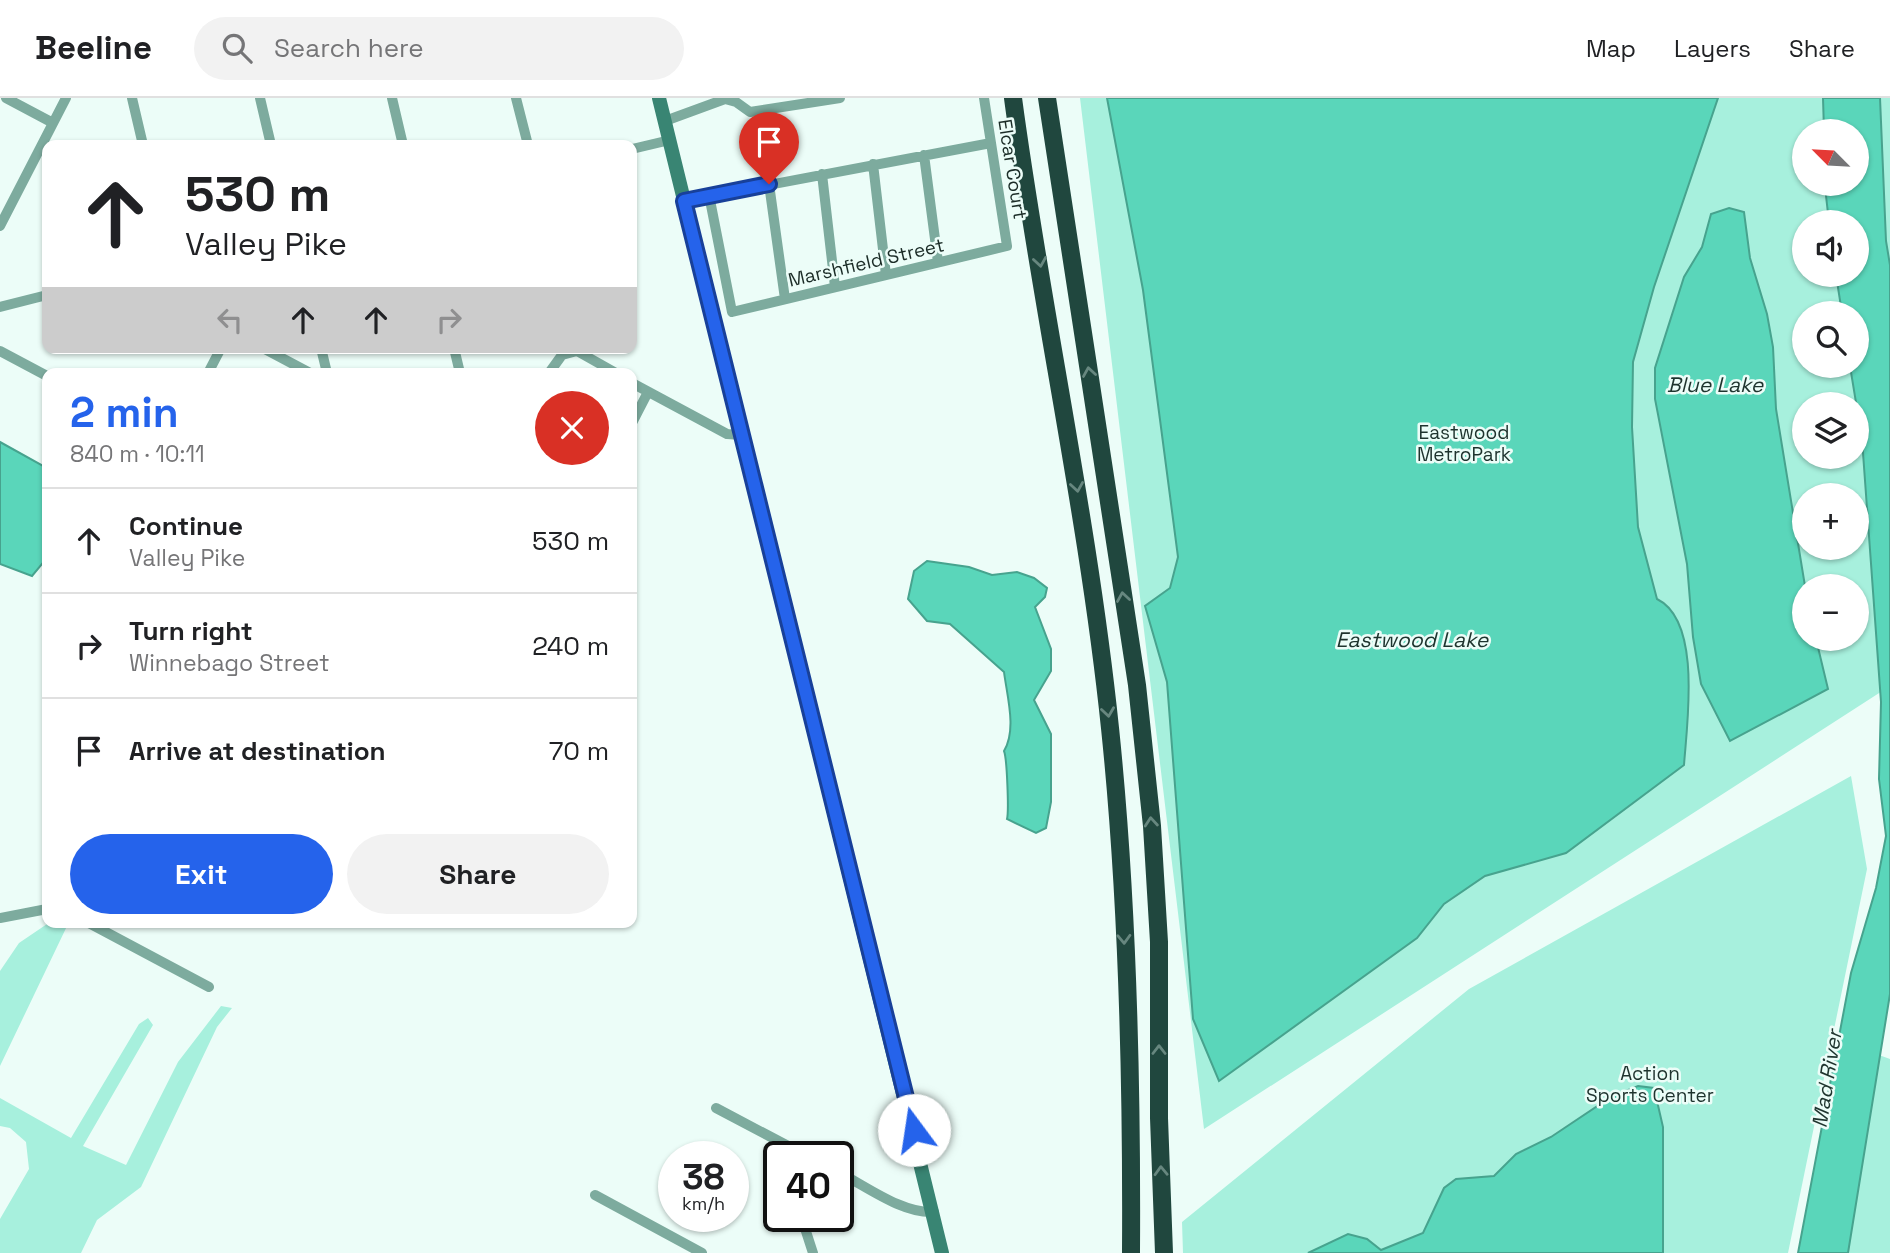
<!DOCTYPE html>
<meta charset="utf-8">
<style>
body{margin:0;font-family:"Space Grotesk",sans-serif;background:#f2f2f2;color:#202124;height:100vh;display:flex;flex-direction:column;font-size:26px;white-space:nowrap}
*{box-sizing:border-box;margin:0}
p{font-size:23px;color:#757577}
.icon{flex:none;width:38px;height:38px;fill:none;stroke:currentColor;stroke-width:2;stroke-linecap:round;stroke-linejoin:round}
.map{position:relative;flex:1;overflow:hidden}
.details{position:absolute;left:42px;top:270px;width:595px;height:560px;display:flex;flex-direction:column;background:#fff;border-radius:14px;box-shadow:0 2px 5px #0004}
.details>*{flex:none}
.top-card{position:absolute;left:42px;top:42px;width:595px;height:214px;border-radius:14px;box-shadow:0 2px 5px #0004;background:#fff;color:#202124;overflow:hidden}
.needle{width:46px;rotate:294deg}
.tools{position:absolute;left:1792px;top:21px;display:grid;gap:14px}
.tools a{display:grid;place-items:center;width:77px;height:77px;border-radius:50%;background:#fff;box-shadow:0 2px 5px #0004;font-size:35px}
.speed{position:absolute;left:658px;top:1043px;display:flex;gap:14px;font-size:35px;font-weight:700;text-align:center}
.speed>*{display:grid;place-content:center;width:91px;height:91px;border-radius:50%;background:#fff;box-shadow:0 2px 5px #0004;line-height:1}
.speed small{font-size:18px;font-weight:400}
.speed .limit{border:4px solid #111;border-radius:10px;background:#fff;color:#111}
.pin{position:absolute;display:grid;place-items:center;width:60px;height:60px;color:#fff;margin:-72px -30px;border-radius:50% 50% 50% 0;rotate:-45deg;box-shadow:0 0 7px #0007}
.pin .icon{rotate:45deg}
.me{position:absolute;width:77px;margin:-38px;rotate:346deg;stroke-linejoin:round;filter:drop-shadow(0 0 5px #0008)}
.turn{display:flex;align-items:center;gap:24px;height:147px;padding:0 28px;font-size:32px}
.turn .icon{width:91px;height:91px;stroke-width:2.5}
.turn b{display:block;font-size:49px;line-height:60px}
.lanes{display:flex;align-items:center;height:66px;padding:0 28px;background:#0003;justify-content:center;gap:35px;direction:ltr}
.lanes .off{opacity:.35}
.round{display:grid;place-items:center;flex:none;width:74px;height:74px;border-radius:37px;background:#f2f2f2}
.overview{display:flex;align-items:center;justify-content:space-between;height:119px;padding:0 28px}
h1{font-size:42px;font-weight:700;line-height:52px;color:#2563eb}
.action{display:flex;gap:14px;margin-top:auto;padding:14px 28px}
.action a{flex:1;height:80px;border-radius:42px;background:#2563eb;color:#fff;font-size:28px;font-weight:700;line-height:80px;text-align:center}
.action a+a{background:#f2f2f2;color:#202124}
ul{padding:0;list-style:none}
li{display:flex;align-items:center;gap:21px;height:105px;padding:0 28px;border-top:2px solid #e0e0e0}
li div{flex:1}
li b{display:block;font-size:26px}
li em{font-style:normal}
header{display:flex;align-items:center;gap:42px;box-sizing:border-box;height:98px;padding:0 35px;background:#fff;border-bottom:2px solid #e0e0e0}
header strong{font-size:33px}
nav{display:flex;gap:38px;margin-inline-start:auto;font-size:24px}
.search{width:490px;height:63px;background:#f2f2f2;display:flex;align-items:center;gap:18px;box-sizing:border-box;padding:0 24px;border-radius:38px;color:#757577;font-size:26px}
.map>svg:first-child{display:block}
.green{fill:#a7f0dd;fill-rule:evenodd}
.water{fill:#5ad6ba;stroke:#47a38e;stroke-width:2}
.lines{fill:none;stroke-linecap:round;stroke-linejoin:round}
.street{stroke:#7dab9e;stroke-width:10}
.secondary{stroke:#398573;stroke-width:14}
.highway{stroke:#20473e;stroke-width:18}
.oneway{stroke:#67877f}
.route-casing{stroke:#184099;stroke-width:18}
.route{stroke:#2563eb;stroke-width:12}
.labels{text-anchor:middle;stroke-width:5;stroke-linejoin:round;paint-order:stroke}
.street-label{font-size:19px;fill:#1b2c27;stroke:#ecfdf8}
.park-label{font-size:19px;fill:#1e332e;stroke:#ecfdf8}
.water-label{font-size:21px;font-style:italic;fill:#1e342e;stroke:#ecfdf8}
</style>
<header>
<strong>Beeline</strong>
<div class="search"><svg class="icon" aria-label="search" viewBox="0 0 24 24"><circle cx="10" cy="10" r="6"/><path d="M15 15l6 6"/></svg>Search here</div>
<nav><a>Map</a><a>Layers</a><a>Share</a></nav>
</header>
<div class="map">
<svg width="1890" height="1155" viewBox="0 0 1890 1155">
<rect width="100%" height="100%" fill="#ecfdf8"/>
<path class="green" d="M1080,0h810v588l-686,443zM1804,33h53v53h-53zM1804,124h53v53h-53zM1804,215h53v53h-53zM1804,306h53v53h-53zM1804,397h53v53h-53zM1804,488h53v53h-53z
M1851,678l16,93 -79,384h-605l-1,-31 287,-233z
M50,824l18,2 -68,142v-95l19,-28z
M221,908l11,2 -15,19 -76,160 -44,33 -16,33h-81v-34l29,-50 -3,-27 -16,-14 -10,-2v-28l71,40 68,-114 9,-6 5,7 -70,121 43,19 52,-103z
M1879,957l11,4v194h-42z"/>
<path class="water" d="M1107,0h611l-64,189 -21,75 -1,65 6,100 19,72c45,22 30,124 27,166l-118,88 -81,23 -41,28 -27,34 -198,143 -26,-62 -26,-337 -22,-76 25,-18 8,-31 -35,-267z
M1823,0h57l6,143 4,24v729l-42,259h-50l53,-280 25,-85 10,-52 -7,-57 2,-77 -19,-263 -12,-73h7v-53h-15l-6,-38h21v-53h-28l-4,-35v-3h32v-53h-33z
M1729,110l15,4 6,46 17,56 6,33 3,62 29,177 -1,53h12l12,50 -98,52 -29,-57 -8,-47 -6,-73 -32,-165v-31l29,-91 18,-30 9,-33z
M0,344l47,26v90l-15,18 -32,-12z
M927,463l42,6 23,8 25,-3 17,6 13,10 -2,9 -10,10 16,42v22l-17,29 17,34v68l-5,26 -10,5 -29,-14c2,-8 0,-61 -3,-68 13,-21 3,-55 0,-79l-54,-48 -23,-3 -19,-22 6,-28z
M1638,988l16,2 9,39v126h-355l40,-19 19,5 14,11 42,-17 21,-45 12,-9 38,-3 22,-22 35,-17 60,-40z"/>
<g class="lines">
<path class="street" d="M6,0l47,25
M132,0l11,47
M260,0l11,47
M392,0l11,47
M516,0l12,47
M665,23l60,-22 11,3 14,10 90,-14
M632,51l38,-9
M924,57l14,107
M873,66l13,111
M822,76l13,113
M769,86l16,115
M709,97l23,117 275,-66 -23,-148
M684,103l307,-58
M0,128l66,-128
M0,209l47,-12
M263,250l47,25
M321,250l6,25
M454,250l6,25
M0,253l47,25
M208,275l13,-25
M549,275l13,-18 15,-4 39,22
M632,285l95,51 15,1
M632,325l16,-31
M0,820l47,-9
M87,824l122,65
M716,1010l93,49
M838,1074c28,14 64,42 96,40
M595,1097l107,58
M801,1118l12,37"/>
<path class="secondary" d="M659,0l283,1155"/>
<path class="highway" d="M1013,0c28,210 75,418 97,630 18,173 22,350 21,525
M1047,0l90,587 15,141 7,116v176l5,135"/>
</g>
<defs><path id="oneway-chevron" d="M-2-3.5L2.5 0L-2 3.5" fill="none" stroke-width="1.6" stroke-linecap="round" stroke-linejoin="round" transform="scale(1.75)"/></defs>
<g class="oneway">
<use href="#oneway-chevron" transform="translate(1040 164) rotate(81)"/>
<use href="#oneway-chevron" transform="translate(1089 274) rotate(-99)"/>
<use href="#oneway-chevron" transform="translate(1077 389) rotate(81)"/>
<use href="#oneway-chevron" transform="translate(1123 499) rotate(-99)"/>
<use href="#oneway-chevron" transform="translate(1108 614) rotate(82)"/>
<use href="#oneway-chevron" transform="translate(1151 724) rotate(-95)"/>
<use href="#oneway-chevron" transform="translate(1124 841) rotate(88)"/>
<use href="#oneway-chevron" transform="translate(1159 952) rotate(-90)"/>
<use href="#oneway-chevron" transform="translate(1161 1073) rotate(-92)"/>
</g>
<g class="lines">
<g class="route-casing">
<path id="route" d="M769,86l-85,17 230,929"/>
</g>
<use href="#route" class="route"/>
</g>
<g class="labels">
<g class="street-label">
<text transform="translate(1013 71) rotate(81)" y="7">Elcar Court</text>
<text transform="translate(866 164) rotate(-13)" y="7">Marshfield Street</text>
</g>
<g class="park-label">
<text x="1464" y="341">Eastwood<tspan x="1464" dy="22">MetroPark</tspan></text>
<text x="1650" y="982">Action<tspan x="1650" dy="22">Sports Center</tspan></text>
</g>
<g class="water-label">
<text x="1715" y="294">Blue Lake</text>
<text x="1412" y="549">Eastwood Lake</text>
<text transform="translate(1827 981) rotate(-81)" y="7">Mad River</text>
</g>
</g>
</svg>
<div class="tools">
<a><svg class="needle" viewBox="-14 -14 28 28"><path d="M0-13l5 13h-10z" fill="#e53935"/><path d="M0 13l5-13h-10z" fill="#757577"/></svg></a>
<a><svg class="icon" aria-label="sound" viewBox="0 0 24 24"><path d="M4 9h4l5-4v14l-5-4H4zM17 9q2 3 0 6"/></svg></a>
<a><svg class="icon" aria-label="search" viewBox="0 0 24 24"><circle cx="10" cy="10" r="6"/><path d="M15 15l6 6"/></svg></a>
<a><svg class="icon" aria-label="layers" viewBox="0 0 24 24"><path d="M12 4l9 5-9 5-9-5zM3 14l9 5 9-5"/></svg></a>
<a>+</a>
<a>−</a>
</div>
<div class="speed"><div>38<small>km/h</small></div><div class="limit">40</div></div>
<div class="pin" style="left:769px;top:86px;background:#d93025"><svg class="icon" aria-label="arrive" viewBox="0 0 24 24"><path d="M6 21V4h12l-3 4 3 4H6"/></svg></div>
<svg class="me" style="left:914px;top:1032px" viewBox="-20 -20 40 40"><circle r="19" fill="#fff"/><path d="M0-13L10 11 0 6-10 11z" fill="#2563eb"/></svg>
<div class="top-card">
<div class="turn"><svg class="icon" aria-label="ahead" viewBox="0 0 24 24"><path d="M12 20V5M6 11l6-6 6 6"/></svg><div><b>530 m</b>Valley Pike</div></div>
<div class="lanes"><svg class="icon off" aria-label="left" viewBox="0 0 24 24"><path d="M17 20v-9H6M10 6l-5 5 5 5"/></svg><svg class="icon" aria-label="ahead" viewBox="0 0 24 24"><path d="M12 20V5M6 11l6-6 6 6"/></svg><svg class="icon" aria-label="ahead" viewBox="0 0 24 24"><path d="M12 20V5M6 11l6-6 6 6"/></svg><svg class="icon off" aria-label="right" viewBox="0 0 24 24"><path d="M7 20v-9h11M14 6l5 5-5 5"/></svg></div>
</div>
<section class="details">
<div class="overview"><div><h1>2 min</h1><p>840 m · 10:11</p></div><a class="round" style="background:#d93025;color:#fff"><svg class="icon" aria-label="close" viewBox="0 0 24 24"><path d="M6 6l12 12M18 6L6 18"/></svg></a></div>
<ul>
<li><svg class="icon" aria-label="ahead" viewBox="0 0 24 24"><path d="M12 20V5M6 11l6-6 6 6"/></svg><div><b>Continue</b><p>Valley Pike</p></div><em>530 m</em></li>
<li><svg class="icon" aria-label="right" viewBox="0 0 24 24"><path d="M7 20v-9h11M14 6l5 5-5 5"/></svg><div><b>Turn right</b><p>Winnebago Street</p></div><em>240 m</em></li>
<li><svg class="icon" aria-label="arrive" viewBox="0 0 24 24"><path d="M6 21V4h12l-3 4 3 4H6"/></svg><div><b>Arrive at destination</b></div><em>70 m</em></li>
</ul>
<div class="action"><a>Exit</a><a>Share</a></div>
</section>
</div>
